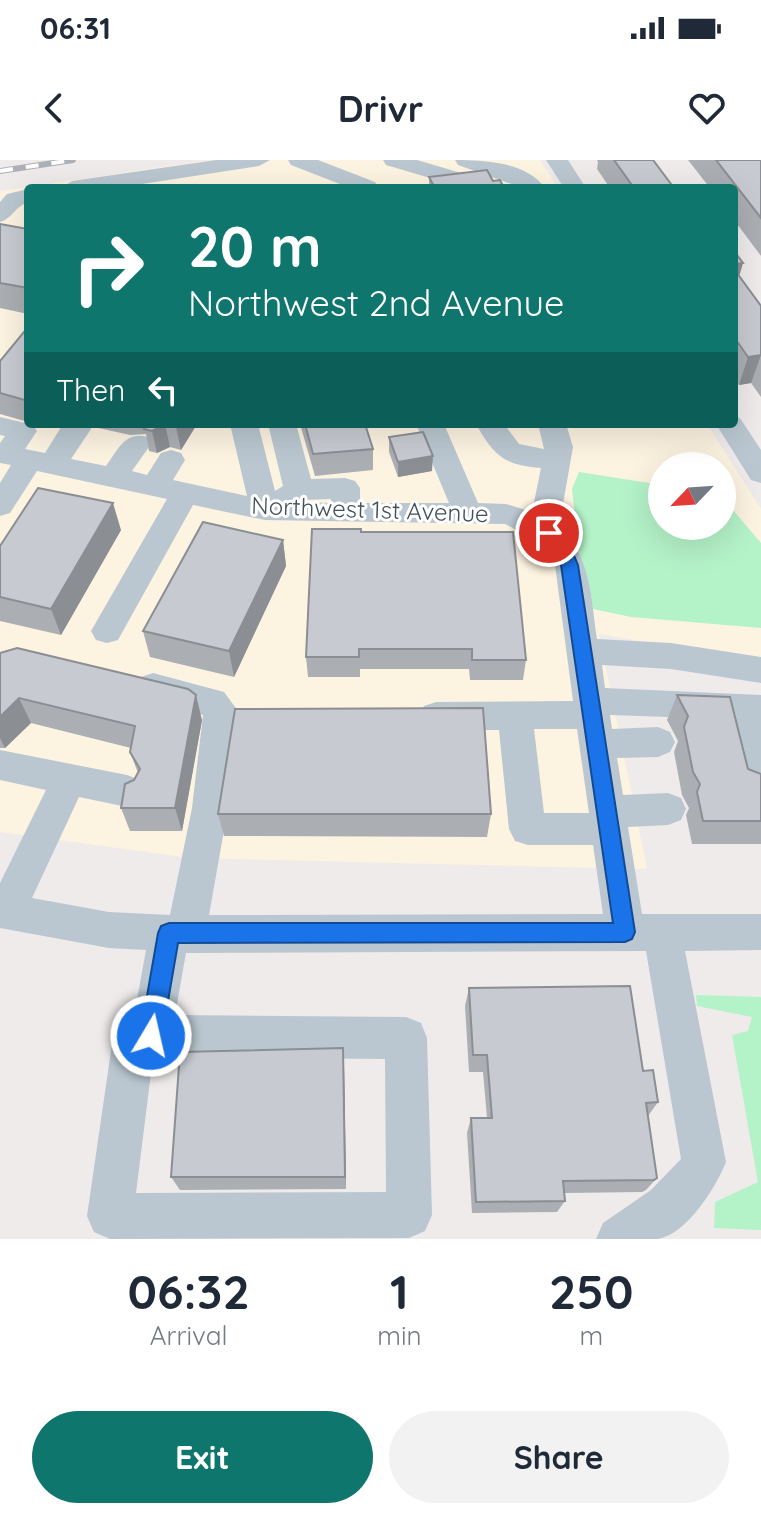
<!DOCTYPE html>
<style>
body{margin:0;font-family:Quicksand,sans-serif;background:#f2f2f3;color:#1f2937;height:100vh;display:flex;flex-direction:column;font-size:30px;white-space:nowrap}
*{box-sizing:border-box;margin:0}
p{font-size:26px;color:#747a83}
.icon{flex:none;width:44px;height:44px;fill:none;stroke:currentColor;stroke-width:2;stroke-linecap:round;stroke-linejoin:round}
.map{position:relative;height:1079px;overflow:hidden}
.side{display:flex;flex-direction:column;background:#fff;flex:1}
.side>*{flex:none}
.top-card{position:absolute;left:24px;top:24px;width:714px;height:244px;border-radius:8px;box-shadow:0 8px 32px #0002;background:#0f766e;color:#fff;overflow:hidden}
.needle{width:52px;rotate:245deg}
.tools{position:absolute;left:648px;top:292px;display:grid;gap:16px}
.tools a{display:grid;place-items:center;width:88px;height:88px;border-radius:50%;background:#fff;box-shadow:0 8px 32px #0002;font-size:40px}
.pin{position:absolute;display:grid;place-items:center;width:68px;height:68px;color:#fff;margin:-34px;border:4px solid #fff;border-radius:50%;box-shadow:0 2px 8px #0007}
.me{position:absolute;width:88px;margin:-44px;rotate:9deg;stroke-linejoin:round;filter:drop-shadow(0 0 6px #0008)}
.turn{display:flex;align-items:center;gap:28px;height:168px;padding:0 32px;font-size:36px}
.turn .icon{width:104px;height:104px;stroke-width:2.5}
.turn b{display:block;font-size:56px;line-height:68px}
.then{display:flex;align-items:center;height:76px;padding:0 32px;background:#0003;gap:16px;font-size:30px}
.eta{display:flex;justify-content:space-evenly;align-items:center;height:136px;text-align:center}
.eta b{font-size:48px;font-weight:800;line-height:56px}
.button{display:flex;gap:16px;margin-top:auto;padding:16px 32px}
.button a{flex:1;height:92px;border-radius:48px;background:#0f766e;color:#fff;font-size:32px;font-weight:800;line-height:92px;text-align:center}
.button a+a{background:#f2f2f3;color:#1f2937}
.status{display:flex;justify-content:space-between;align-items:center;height:56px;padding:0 40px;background:#fff;direction:ltr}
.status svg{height:22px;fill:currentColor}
header{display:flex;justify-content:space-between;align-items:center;height:104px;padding:0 32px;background:#fff;font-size:36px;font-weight:800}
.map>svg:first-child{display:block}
.commercial{fill:#fdf3e1;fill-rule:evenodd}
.green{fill:#b4f2c8}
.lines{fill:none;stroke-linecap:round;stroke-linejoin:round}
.minor{fill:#bac7d0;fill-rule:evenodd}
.rail-casing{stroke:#adb1b7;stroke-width:6}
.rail{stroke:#fff;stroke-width:4;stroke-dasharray:13;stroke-linecap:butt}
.wall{fill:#abafb4}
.shaded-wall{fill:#8b8e92}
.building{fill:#c7cbd1;stroke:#8b8e92;stroke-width:2}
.route{fill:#1a73e8;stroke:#114b97;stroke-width:2}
.labels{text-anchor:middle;stroke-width:6;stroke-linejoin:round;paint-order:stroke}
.street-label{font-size:24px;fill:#42505a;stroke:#fff}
</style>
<div class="status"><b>06:31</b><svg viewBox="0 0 49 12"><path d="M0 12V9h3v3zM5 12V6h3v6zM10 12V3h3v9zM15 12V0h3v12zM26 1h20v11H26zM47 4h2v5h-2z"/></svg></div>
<header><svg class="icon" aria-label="back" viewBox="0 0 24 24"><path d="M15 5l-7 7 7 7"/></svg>Drivr<svg class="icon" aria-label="heart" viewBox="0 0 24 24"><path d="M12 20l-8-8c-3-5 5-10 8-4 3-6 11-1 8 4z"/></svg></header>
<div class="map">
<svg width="761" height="1079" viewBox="0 0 761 1079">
<rect width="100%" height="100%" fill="#efebeb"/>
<path class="commercial" d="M210,0h330l18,28h-530v236h679l54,85v153l-162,-28 48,235 -456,-11 -191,-26v-641zM662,306h60v60h-60z"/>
<path class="green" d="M579,312l83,13v41h60v-29l39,46v85l-130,-11 -38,-8 -13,-49 -8,-71z
M696,835l65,2v233l-47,-2 1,-26 43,-20 -26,-147 16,-4 4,-14 -55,-11z"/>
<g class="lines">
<path class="minor" d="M216,0h54l-11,6 -143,22h-55l11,-7z
M288,0h30l57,22 3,5 -28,1 -59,-23z
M383,0h34l78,23 3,5h-34l-78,-23z
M455,0c29,0 72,2 90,28h-22l-65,-23z
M546,0h22l18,28h-22z
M28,29v14c-12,2 -16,16 -28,19v-20l7,-8z
M734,256l6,2 21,32v33l-10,-3 -35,-56h18z
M0,257l33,8 4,6 -12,18 20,4 18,-29h28v5l-20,30 35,7c12,-16 19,-35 41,-29l4,7 -19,27 15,4 14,-22 10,-3 10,3 4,7 -12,20 74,16 -17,-72h28l17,67 8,-5 -15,-62h28l15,55 34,-1 10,3 5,7v15h89l-33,-79h28l34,79 28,1 26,8 9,-44c-37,-3 -47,-12 -65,-44h28l15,20 25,5 -6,-25h28l7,23 -14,80c32,28 32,72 38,112l74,4 90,14v26l-90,-14 -69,-4 3,23 156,7v104l-17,-4 -5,-11 -12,-65 -117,-4 2,14 46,-2 12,5 5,10 -5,10 -12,5 -41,1 6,37 45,-2 13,5 5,11 -5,11 -13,5 -40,2 14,87h119v36l-76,1 41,211c-10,25 -39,72 -68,77 -20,0 -42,0 -62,0l7,-16 48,-33 30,-31 -35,-208 -460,2 -11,62 231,2 15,6 6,15 5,177 -7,16 -16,7 -299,1 -16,-7 -7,-16 26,-179 6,-15 15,-6 12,-66 -37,-2 -109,-20v-45l46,-93 -46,-10v-30l127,25 13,5 5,11 -5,11 -13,5 -48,-10 -47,101 77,14 61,3 22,-107 11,-93 -62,-18 -5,-10 5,-10 12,-4 71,19 14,19 -10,97 -19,107 394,-1 -10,-69h-65l-13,-4 -6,-12 -10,-99h-63l-12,-4 -5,-10 5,-10 12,-4 137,-1 -18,-136 -21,-26 -29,-15 -240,-4 -72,-15 -75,135 -11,3 -11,-3 -5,-9 76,-132 -130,-28 -27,42 -10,3v-33l11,-18 -11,-2v-20l5,-7 -5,-1zM331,339v4l-29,-1 3,-2zM534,569h43l12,84h-45zM153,897l232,2 1,133 -250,1z"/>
<g class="rail-casing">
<path id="rail" d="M0,11l73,-11"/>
</g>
<use href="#rail" class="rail"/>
</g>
<path class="wall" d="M597,0h56l21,28h-64l-13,-19 1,-7z
M688,0h73v96l-27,-36v-32h-24z
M429,17l64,4 11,7h-75z
M0,64l28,5v85l-28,-6z
M734,91l5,25 22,30v91l-10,-14 -12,2 -5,-8z
M28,167v95l-28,-8v-53z
M37,264h16l-3,4z
M93,264h104l-16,26 -11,-3 -13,6 -8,-2 -3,-17 -16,1 -36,-8z
M300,264h65l8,25v21l-58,6z
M389,277l43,34 -34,6 -9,-25z
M121,370l-60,105 -61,-14v-75z
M361,372l165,128 -3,20h-53l-1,-11h-109v8h-52l-2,-20z
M283,380l3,26 -52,111 -84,-20 -7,-26z
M0,493l202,67 -20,111h-52l-9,-23 17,-35 -8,-21 1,-4 -100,-25 -26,25h-5z
M677,535l71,74 13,5v70h-69l-6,-29 3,-7 -7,-13 -8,-43 4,-11 -11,-21z
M218,654h273l-4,23 -263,-1z
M469,828l174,83 15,31 -10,14 9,62 -11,12 -4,2 -78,1 1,8 -8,11 -85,1 -5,-80 4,-15h16l-4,-46h-14l-4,-66z
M343,888l1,17 2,124 -166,1 -9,-13z"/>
<path class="shaded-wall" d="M743,103l-8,28h-1v-27z
M761,195l-10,28 -12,2 9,-28z
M165,264l5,23 -13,6 -5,-22z
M178,264h19l-16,26 -5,-23z
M433,296l-1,15 -34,6v-15z
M113,343l8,27 -60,105 -10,-26z
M283,380l3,26 -52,111 -5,-26z
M196,535l6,25 -20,111 -7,-23z
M19,538l12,25 -26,25 -5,-10v-21z
M343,888l1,17 2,124 -1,-12z"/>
<path class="building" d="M614,0h39l21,28h-40z
M716,0h45v58z
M487,10l6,11 7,-1 4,8h-69l-6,-11z
M0,64l28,5v59l-28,-5z
M734,91l9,12 -9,1z
M734,109l27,37v49l-13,2 -14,-20z
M28,167v74l-28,-8v-32z
M147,264h31l-2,3 -11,-3 -13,7 -8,-2z
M305,264h60l8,25 -60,5z
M423,272l10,24 -35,6 -9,-25z
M38,328l75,15 -62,106 -51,-12v-51z
M203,362l80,18 -54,111 -86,-20z
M312,369h49v3h152l13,128h-54v-11h-113v8h-53z
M17,488l171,41 8,6 -21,113h-54l4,-24 9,-4 6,-11 -10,-17 5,-26 -116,-28 -19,19v-64z
M677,535l53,2 18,72 13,5v47h-58l-6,-29 3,-8 -7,-12 -9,-45 4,-11z
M483,548l8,106h-273l17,-105z
M630,826l13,85 10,-1 5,32 -12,1 11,75 -3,2 -91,1 2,20 -89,1 -5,-84h21l-5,-63h-14l-4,-67z
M343,888l2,129h-174l9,-125z"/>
<path class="route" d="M549,368c15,5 23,22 29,37l57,367 -3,7 -7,3 -447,1 -16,93 -3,8 -8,4 -8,-4 -3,-8 18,-103 3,-7 8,-3h444l-52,-358 -20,-32z"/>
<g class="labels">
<g class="street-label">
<text transform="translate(370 350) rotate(2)" y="8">Northwest 1st Avenue</text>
</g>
</g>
</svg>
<div class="tools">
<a><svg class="needle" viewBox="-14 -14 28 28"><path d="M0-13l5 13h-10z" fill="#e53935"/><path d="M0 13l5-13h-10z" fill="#747a83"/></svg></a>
</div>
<div class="pin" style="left:549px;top:373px;background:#d93025"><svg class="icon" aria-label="arrive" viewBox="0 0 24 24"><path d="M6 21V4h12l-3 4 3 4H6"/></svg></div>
<svg class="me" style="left:151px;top:876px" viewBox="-20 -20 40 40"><circle r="17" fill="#1a73e8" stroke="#fff" stroke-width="3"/><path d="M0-11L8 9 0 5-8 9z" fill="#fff"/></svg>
<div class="top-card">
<div class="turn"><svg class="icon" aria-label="right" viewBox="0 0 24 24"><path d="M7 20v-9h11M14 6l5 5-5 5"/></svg><div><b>20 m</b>Northwest 2nd Avenue</div></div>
<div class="then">Then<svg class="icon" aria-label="left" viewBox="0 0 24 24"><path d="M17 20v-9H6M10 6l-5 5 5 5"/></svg></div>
</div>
</div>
<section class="side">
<div class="eta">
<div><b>06:32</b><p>Arrival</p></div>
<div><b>1</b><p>min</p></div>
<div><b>250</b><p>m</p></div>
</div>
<div class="button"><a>Exit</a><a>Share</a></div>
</section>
